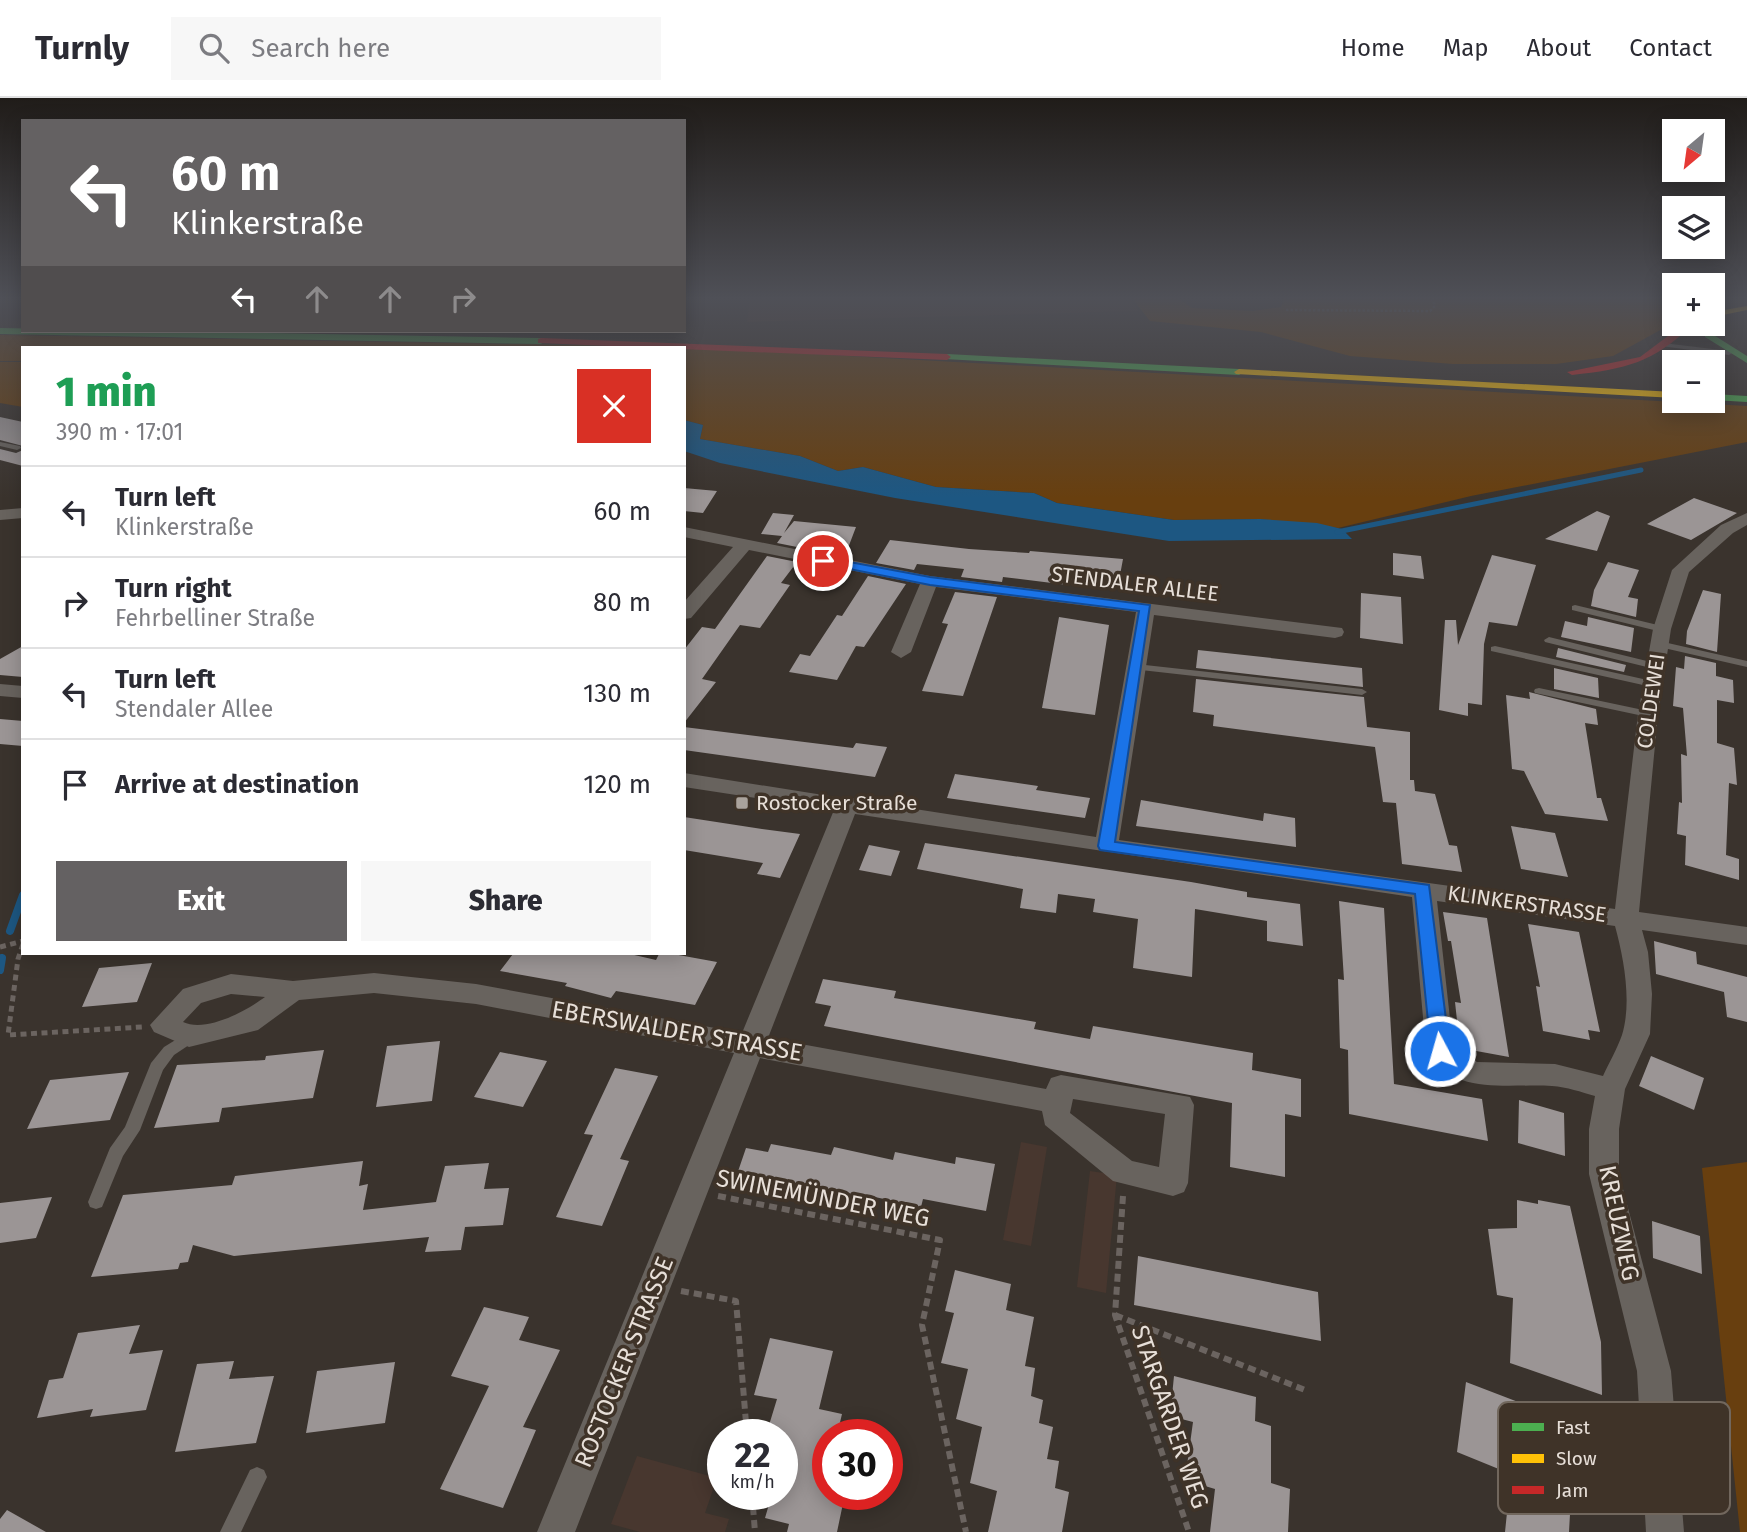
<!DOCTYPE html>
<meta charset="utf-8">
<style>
body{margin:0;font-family:"Fira Sans",sans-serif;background:#f7f7f7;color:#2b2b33;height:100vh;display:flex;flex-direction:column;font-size:26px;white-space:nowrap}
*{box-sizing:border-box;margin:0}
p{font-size:23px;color:#7c7c81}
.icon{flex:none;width:38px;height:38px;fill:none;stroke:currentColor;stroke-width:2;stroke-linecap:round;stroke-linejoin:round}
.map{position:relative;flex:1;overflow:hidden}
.drawer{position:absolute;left:21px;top:248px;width:665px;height:609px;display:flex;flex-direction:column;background:#fff;border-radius:0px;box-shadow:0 4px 18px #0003}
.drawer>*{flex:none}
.banner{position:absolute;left:21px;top:21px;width:665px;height:214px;border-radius:0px;box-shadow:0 4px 18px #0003;background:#646162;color:#fff;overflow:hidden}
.needle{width:46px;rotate:209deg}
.fabs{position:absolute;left:1662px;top:21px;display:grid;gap:14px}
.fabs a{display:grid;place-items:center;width:63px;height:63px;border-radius:0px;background:#fff;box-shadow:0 4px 18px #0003;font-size:35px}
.speed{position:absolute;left:707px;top:1321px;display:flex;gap:14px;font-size:35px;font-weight:700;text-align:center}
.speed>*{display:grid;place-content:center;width:91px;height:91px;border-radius:50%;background:#fff;box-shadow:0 4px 18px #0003;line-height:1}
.speed small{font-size:18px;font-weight:400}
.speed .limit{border:10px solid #d22;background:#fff;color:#111}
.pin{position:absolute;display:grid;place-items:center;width:60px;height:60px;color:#fff;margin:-30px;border:4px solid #fff;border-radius:50%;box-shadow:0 2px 7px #0007}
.me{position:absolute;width:77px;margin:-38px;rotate:354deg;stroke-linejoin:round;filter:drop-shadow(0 0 5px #0008)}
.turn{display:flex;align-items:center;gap:24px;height:147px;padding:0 35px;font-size:32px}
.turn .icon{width:91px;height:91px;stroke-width:2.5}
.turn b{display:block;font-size:49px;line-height:60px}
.lanes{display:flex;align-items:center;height:66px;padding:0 35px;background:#0003;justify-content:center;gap:35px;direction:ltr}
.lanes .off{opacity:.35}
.round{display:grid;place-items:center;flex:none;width:74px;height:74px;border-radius:0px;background:#f7f7f7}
.overview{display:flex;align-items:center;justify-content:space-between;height:119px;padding:0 35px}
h1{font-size:42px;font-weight:800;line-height:52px;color:#1e9e55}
.button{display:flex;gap:14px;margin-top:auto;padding:14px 35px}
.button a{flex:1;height:80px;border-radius:0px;background:#646162;color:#fff;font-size:28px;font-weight:800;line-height:80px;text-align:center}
.button a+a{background:#f7f7f7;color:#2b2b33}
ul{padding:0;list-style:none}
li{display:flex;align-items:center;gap:21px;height:91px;padding:0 35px;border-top:2px solid #e1e1e2}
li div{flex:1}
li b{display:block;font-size:26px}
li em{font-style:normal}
header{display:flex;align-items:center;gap:42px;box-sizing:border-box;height:98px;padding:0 35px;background:#fff;border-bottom:2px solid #e1e1e2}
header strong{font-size:33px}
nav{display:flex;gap:38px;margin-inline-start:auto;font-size:24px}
.search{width:490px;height:63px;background:#f7f7f7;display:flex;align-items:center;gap:18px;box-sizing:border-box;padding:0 24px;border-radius:0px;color:#7c7c81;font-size:26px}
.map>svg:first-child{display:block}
.industrial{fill:#48372f}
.green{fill:#683f0f}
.water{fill:#1d5782}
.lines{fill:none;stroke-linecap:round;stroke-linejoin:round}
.stream-far1{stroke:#1d5782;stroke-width:5}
.stream{stroke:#1d5782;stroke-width:8}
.building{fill:#9b9595}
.path-far2{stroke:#6b6460;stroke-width:2.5;stroke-dasharray:2.5 2;stroke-linecap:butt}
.path-far1{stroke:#6b6460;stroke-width:5;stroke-dasharray:6 4.5;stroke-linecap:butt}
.path{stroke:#6b6460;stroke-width:6;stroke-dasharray:8 5;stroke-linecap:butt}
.lane{fill:#68635e;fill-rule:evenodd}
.street{fill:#68635e;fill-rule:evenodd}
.fast{fill:#4caf50;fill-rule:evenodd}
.slow{fill:#ffc107;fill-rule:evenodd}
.jam{fill:#c62828;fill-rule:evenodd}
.route{fill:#1a73e8;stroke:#114b97;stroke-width:2}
.poi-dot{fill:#aaa39c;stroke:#3f3328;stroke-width:2.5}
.labels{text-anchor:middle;stroke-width:7;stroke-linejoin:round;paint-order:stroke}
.street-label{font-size:21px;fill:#e7dfd8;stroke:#3f3328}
.poi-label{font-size:21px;fill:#e7dfd8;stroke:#3f3328;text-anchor:start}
.near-street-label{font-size:24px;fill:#e7dfd8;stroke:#3f3328}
.key{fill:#3f3328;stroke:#71675d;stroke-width:2}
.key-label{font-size:19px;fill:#e7dfd8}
</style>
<header>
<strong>Turnly</strong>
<div class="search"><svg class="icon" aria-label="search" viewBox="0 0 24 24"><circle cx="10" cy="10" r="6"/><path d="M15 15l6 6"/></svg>Search here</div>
<nav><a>Home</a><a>Map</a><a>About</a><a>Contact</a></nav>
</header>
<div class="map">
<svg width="1747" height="1434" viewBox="0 0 1747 1434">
<rect width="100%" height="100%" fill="#3a332d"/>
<path class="industrial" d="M750,199h380l8,14 -391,11z
M1021,1044l26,5 -16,99 -28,-6z
M1090,1073l27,4 -11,118 -29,-6z
M637,1358l80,22 -12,35 24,6 -4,13h-85l-29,-8z"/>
<path class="green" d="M1131,199h45l16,11 61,3 28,-4 4,-10h390v25l-62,34 -57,8h-103l-103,-8 -89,-24 -111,-11z
M0,237l687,12 1060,59v36l-276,54 -133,32 -78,-9 -86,1 -117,-17 -23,-10 -98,-6 -73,-20 -25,4 -38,-15 -100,-17 3,-14 -19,-5v-72h-661v13h-23z
M0,264h23v45l-23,-4z
M1747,1064v370h-7l-38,-364z"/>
<path class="water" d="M684,322l19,5 -3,14 100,17 38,15 25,-4 73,20 98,6 23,10 117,17 86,-1 57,4 25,6 10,10 -183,2 -274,-43 -175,-35 -36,-12z"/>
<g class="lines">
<path class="stream-far1" d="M1337,434l304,-62"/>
<path class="stream" d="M10,833l13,-36
M0,872l2,-12"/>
</g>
<path class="building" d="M0,319l23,5v24l-23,-6z
M0,351l16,4 7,-3v16l-23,-6z
M684,390l33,3 -14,22 -19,-2z
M1694,400l43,15 -46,27 -44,-16z
M1597,413l13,5 -13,35 -52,-12z
M773,415l21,2 -10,18 10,-12 62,6 -8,21 -38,-4 -3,5 -30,-6 5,-7 -21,-2z
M890,442l79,9 60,4 1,-2 93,8 -5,27 -49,-6 -1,5 -65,-8 -1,5 -41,-5 3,-8 -47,-5 -3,6 -38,-7z
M1393,455l28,3 3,23 -31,-4z
M1492,457l44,10 -19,61 -28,-4 -5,22 -2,61 -14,-2v13l-29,-6 6,-90h11l2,25z
M767,458l30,6 -16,21 9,2 -30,43 -20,-3 -38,54 14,3 -32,41v-73l18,-23 13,2z
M1608,464l31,8 -11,27 10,2 -2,18 -45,-11 3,-16z
M868,478l38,8 -42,63 -8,-1 -19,34 -48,-8 11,-18 10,2 27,-41 5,1z
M1703,492l18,4 -4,58 -31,-8 1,-13z
M955,494l42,5 -34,99 -41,-5 26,-67 -6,-1z
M1361,495l40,4 2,47 -43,-6z
M1059,519l50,8 -14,90 -53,-7z
M1588,519l46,11 -3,24 -70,-15 4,-16 22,5z
M23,548v31l-23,-2v-16z
M1558,550l68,17 -2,7 -68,-15z
M1198,552l164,18 1,19 -167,-19z
M1685,558l31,7v13l17,4 1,23 -17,-3v43l17,5 3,37 -8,-2 -3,72 13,4v21l-54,-15 1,-29 -9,-2 2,-32 3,1 -1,-49 6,2 -4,-48 -10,-2 3,-39 8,2z
M1554,570l44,10 1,20 -45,-9z
M1196,581l168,18 3,30 43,5v48h4l1,11 20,3 14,51 8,1 5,26 -60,-8 -6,-61 -13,-1 -8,-55 -162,-21 1,-11 -21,-3z
M1529,594l67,17 2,16 -13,-2 12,75h4l7,23 -63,-7 -21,-43 -12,-2 -6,-74 24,4z
M0,621l23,2v25l-23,-2z
M684,629l169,21 3,-5 31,4 -12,30 -191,-27z
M955,676l83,12 -2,4 54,8 -5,20 -138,-20z
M1141,702l122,21 1,-8 31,5 1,29 -160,-21z
M684,719l78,12 38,5 -20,44 -23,-4 6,-11 -79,-13z
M1511,728l44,7 13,44 -47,-8z
M925,745l266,39 56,10v5l53,7 3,42 -36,-5v-20l-72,-12 -3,68 -59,-9 5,-49 -45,-7 2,-13 -37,-5 -2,19 -36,-5 3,-19 -106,-20z
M869,747l31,6 -9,25 -32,-6z
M1339,803l45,7 10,176 88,15 6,42 -139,-27 -1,-64 -8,-2 -2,-69 6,1z
M1443,814l44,6 22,139 -49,-9 -5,-46 6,1 -10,-62h-3z
M1528,826l51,8 21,100 -12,-2 2,10 -47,-9 -7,-45 4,1z
M1654,843l42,11 1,12 50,13v45l-20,-5 -3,-25 -68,-18z
M513,856h117l26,6 3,-6h14l44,8 -22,43 -79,-14 -5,7 -46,-12 2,-3 -67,-12z
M152,865l-15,39 -55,5 17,-39z
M823,881l73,12 -2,7 142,24 -2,7 56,10 3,-13 160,27 -1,17 49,9v38l-16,-3v63l-55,-10 2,-64 -408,-77 7,-20 -16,-3z
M440,943l-8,60 -56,6 11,-61z
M324,952l-11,48 -91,10 -3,14 -65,6 23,-63 88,-5 1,-4z
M500,954l47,9 -24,46 -49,-10z
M1651,958l53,22 -10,32 -55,-24z
M615,970l43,8 -38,83 9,2 -27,65 -46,-9 37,-82 -9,-1z
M129,974l-19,48 -83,9 23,-49z
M1519,1002l45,13 1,43 -47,-13z
M771,1046l60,11 3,-8 59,13 2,-8 60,12 1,-7 39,7 -9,47 -63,-12 -2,8 -60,-13 -2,8 -62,-12 -2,8 -62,-12 13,-38 22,4z
M363,1063l-4,25 9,-2 -5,26 73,-8 9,-36 44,-3 -5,26 25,-1 -6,37 -38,2 -4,23 -36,2 4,-15 -195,19 -41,-11 -5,17 -8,1 -2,6 -87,8 32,-82 109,-10 3,-9z
M52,1099l-16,41 -36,5v-40z
M1517,1102l21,4v-4l32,6 31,136 1,53 -92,-32 3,-65 -16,-3 -9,-66 29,-1z
M1652,1123l48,15 2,38 -49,-16z
M1138,1158l180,36 3,49 -187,-36z
M955,1172l56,14 -5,26 28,7 -9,49 10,2 -4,28 12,4 -4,23 14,4 -6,32 12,2 -4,27 14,4 -7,40h-74l9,-41 -27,-8 12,-56 -26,-8 12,-50 -27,-6 13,-50 -9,-2z
M484,1209l45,10 -10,23 41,10 -37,77 13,3 -33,78 -63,-19 49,-103 -38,-10z
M140,1227l-11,29 34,-4 -17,60 -56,7 3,-8 -56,9 12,-38 14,-2 15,-45z
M770,1240l63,13 -14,58 23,5 -5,21h-9v59h17l-8,38h-50l2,-8 -24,-6 7,-24h10v-59h-16l11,-36 -23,-4z
M234,1263l-5,18 45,-3 -18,67 -81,9 22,-88z
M395,1264l-10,61 -79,10 11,-62z
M1174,1278l82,21 -1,24 16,5v57l19,6 -2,43h-78l5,-43 -30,-9 8,-58 -23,-6z
M1466,1284l109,42 -6,108h-64l6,-58 -54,-22z
M7,1412l39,22h-46v-13z"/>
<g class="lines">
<path class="path-far2" d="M1286,212l144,1 5,-5 -3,-9"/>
<path class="path-far1" d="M23,846l-5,15 -10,76 134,-8
M0,849l23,-6"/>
<path class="path" d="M718,1098l222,44 -18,85 44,207
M1123,1098l-8,119 74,217
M681,1193l55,10 11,134
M1115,1217l190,75
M752,1396l3,38"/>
<path class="lane" d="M1663,245l66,8 3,2 -3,2 -68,-9v-2z
M0,344l20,4 1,2 -4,2 -17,-4z
M1575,507l91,22 1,2 -5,3 -90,-22v-4z
M1549,539l110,27 1,2 -5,3 -110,-27 -1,-2z
M1659,543l88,20v6l-92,-21v-4z
M1495,548l157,35 5,3 -5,3 -161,-36v-4z
M1136,566l226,25 5,3 -5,3 -230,-26 -1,-2z
M1539,590l109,23 6,3 -6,3 -113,-24 -1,-2 1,-2z
M190,933l5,2 2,4 -2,4 -21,14 -11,15 -23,60 -17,26 -21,51 -6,2 -6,-2 -2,-5 22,-54 15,-21 26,-64 13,-16z
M257,1369l7,3 3,7 -26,55h-21l30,-62z"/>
<path class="street" d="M23,410v10l-23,2v-10z
M1747,415v12l-14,8 -44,39 -18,57 -13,85 -19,198 108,15v18l-105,-15 6,22 4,42 -2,40 -25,55 -6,40v45l52,197 13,161h-38l-9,-161 -48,-197v-45l6,-33c-14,-4 -28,-9 -43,-10 -43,-3 -100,11 -126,-36l-14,-153 -557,-83 -87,224 278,51 5,-11 10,-3 129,22 4,8 -6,78 -4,9 -11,4 -60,-15 -68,-56 -3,-14 -282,-53 -185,474h-38l197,-479 -258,-49 -102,-11 -75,7 -41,30 -69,17 -35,-15 -4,-7 33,-36 48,-15 62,7 81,-8 102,11 266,49 92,-223 -150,-23v-14l158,25 6,-2 9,4 239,37 40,-225 -200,-25 -25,65 -10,6 -10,-6 29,-68 -171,-34 -58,68 -7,1v-17l49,-55 -49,-10v-10l246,49 412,52 2,4 -2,4 -7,2 -181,-23 -35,225 496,69 23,-195 15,-85 19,-59 49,-45zM1437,803l178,25c9,33 17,76 7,109 -5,14 -13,28 -19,41l-48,-12 -78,-2 -24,-16zM231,896l34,3c-19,14 -59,36 -82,25l18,-19zM1073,1001l92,15 -6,53 -27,-6 -62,-48z
M0,586l23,2v12l-23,-2z"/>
<path class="fast" d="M1704,226h8v10l35,22v7l-42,-26z
M0,230l541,10 4,3 -4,3 -541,-10z
M947,256l292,15 5,3 -5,3 -295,-16v-4z
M1713,296l34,2v6l-34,-2z"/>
<path class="slow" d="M1747,208v4l-34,7v-5z
M1239,271l436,23v6l-439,-24 -2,-2z"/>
<path class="jam" d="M1684,226h9c-40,39 -67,45 -121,51l-5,-3 73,-15z
M541,240l406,16 4,3 -4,3 -409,-17v-4z"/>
</g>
<linearGradient id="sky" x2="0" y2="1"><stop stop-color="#201c19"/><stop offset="0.5" stop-color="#4f5057"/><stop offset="1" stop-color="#4f5057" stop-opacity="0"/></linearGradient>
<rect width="1747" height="400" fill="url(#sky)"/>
<path class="route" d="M823,459l107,20 220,28 -35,237 314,43 21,166 -3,5h-13l-3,-5 -16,-157 -315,-44 -2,-4 41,-235 -209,-26 -111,-22v-5z"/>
<rect class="poi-dot" x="735" y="698" width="14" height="14" rx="3.5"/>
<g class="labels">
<g class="street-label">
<text transform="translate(1135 486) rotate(7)" y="7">STENDALER ALLEE</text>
<text transform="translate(1651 603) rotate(-82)" y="7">COLDEWEI</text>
<text transform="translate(1527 806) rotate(8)" y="7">KLINKERSTRASSE</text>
</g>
<g class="poi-label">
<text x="756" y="712">Rostocker Straße</text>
</g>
<g class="near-street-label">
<text transform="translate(677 933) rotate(10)" y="8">EBERSWALDER STRASSE</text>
<text transform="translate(823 1100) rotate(11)" y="8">SWINEMÜNDER WEG</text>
<text transform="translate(1619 1125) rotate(78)" y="8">KREUZWEG</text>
<text transform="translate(624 1264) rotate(-68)" y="8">ROSTOCKER STRASSE</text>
<text transform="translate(1170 1319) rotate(71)" y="8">STARGARDER WEG</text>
</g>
</g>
<rect x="1498" y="1304" width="232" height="112" rx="10" class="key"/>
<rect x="1512" y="1325" width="32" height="8" fill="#4caf50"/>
<rect x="1512" y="1356" width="32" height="9" fill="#ffc107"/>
<rect x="1512" y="1388" width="32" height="8" fill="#c62828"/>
<g class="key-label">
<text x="1556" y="1336">Fast</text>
<text x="1556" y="1367">Slow</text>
<text x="1556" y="1399">Jam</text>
</g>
</svg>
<div class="fabs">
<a><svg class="needle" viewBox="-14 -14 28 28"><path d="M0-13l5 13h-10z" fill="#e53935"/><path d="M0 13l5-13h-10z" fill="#7c7c81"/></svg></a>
<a><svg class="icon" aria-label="layers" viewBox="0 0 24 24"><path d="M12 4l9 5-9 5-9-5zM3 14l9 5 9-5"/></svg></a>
<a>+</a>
<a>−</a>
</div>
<div class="speed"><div>22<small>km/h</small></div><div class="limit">30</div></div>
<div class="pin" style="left:823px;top:463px;background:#d93025"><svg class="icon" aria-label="arrive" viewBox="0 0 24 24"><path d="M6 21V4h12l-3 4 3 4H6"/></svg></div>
<svg class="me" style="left:1440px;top:953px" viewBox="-20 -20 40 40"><circle r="17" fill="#1a73e8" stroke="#fff" stroke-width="3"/><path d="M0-11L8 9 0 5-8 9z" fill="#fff"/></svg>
<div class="banner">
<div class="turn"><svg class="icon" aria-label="left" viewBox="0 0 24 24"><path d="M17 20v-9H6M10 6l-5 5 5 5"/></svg><div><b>60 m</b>Klinkerstraße</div></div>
<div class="lanes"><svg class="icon" aria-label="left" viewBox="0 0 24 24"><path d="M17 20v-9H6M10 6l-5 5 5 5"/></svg><svg class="icon off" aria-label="ahead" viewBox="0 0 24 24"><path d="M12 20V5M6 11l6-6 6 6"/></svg><svg class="icon off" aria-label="ahead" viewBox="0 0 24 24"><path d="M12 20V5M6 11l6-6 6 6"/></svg><svg class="icon off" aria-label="right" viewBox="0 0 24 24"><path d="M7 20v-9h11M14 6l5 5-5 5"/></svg></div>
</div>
<section class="drawer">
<div class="overview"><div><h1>1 min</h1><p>390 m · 17:01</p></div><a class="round" style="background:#d93025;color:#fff"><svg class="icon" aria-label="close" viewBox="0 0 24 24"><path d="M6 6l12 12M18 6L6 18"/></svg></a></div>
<ul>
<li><svg class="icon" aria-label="left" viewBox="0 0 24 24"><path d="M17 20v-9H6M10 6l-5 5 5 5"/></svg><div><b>Turn left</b><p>Klinkerstraße</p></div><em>60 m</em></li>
<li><svg class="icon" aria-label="right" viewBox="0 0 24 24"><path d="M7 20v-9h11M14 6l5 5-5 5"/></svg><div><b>Turn right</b><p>Fehrbelliner Straße</p></div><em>80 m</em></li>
<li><svg class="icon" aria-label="left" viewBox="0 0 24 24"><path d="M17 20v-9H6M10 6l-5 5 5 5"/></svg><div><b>Turn left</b><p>Stendaler Allee</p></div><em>130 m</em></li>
<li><svg class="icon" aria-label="arrive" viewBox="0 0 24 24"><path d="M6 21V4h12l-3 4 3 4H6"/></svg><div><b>Arrive at destination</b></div><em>120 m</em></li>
</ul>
<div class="button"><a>Exit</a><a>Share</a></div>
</section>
</div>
